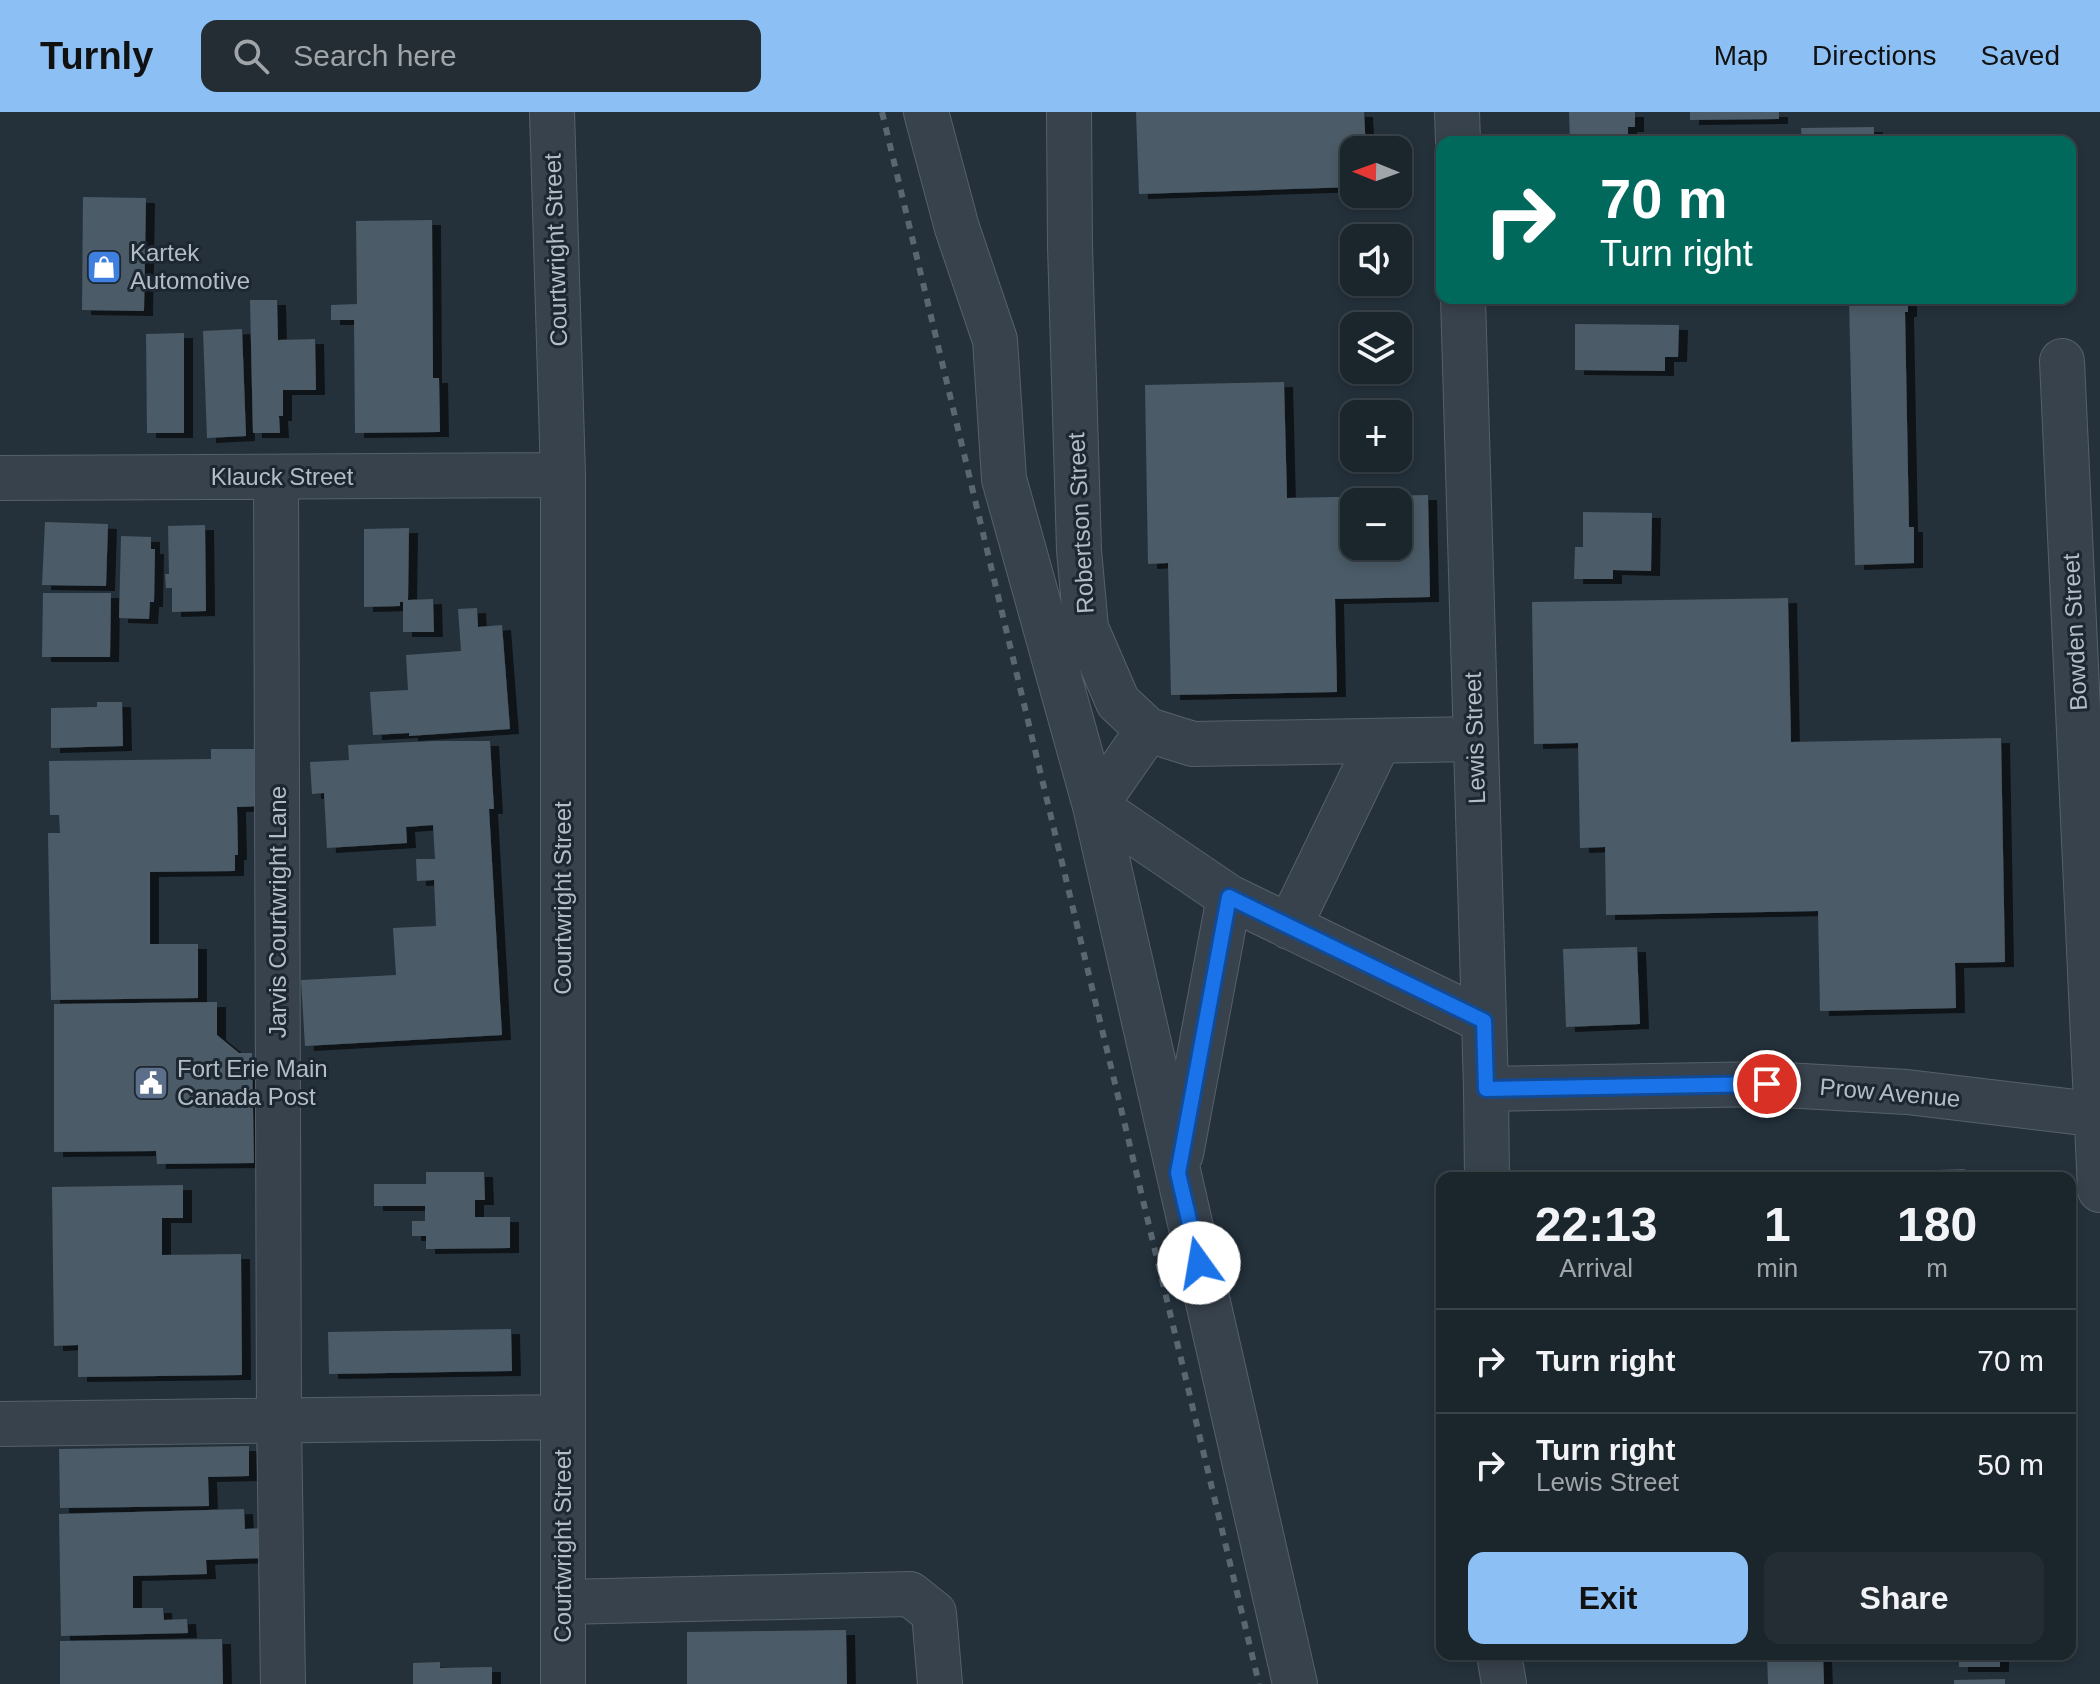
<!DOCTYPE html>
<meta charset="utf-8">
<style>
body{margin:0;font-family:Helvetica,sans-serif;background:#242d34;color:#f1f3f6;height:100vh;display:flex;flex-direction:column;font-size:30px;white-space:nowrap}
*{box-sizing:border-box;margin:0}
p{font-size:26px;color:#a0a5a9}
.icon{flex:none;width:44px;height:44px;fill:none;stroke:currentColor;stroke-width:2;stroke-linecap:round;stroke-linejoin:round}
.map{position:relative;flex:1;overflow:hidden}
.details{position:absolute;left:1436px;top:1060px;width:640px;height:488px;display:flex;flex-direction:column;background:#1b252c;border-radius:16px;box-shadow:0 4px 12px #0003,0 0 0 2px #394248}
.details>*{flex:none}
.guide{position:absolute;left:1436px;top:24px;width:640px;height:168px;border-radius:16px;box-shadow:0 4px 12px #0003,0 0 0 2px #394248;background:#00695c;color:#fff;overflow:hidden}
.needle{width:52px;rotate:271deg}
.fabs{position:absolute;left:1340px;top:24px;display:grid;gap:16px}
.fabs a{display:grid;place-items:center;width:72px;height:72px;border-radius:16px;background:#1b252c;box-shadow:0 4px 12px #0003,0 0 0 2px #394248;font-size:40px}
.pin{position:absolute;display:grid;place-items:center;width:68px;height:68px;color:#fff;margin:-34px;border:4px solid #fff;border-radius:50%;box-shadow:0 2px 8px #0007}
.me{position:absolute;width:88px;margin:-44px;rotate:347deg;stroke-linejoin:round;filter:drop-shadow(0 0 6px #0008)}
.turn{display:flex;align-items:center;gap:28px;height:168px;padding:0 32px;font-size:36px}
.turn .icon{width:104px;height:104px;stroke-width:2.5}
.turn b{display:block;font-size:56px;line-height:68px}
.eta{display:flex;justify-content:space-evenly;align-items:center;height:136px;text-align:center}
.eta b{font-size:48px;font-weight:700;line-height:56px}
.cta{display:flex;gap:16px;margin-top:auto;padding:16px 32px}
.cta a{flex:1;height:92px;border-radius:16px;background:#8cbff4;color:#111;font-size:32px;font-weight:700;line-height:92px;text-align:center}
.cta a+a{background:#242d34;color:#f1f3f6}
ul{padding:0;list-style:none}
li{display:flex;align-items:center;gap:24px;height:104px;padding:0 32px;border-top:2px solid #394248}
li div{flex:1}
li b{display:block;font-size:30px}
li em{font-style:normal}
header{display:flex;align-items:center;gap:48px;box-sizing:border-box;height:112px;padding:0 40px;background:#8cbff4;color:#111}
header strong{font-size:38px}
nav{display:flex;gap:44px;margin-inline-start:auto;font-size:28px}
.search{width:560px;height:72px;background:#242d34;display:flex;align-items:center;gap:20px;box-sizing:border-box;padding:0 28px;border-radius:16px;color:#a0a5a9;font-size:30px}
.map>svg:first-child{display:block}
.building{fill:#4c5b67;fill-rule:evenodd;filter:url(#shadow)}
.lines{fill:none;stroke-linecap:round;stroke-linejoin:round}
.minor-casing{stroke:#56606a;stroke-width:46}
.minor{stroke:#38424c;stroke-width:44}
.rail{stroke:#5a6773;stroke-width:6;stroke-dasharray:8 8;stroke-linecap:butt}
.route-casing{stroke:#114b97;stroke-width:20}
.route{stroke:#1a73e8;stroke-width:14}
.labels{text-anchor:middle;stroke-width:6;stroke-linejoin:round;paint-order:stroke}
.street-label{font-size:24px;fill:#b3bdc7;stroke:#1d2731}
.poi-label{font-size:24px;fill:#b3bdc7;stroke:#1d2731;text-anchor:start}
</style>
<header>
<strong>Turnly</strong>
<div class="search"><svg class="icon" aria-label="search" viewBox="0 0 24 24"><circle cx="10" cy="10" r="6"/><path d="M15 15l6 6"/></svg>Search here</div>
<nav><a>Map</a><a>Directions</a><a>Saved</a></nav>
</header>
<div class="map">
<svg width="2100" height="1572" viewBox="0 0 2100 1572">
<defs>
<filter id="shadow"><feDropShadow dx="9" dy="5" stdDeviation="0" flood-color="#0009"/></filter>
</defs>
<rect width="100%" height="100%" fill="#24313b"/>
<path class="building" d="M1136,0h228l2,38h-12v37l-215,7z
M1569,0h66v15h-7v15h-58z
M1690,0h89v7l-89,1z
M1874,15v15h-72l-1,-14z
M83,85l63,1 -2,113 -62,-1z
M432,108l1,158h6l1,54 -85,1 -1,-113h-23v-15l26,-1 -1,-83z
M1849,186h59v14h-3l4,215h5v36l-59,2z
M250,188h27l1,40 37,-1 1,51h-33v26h-4l1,17h-27z
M1575,212l104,1 -1,32h-13v14l-90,-1z
M242,217l4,107 -39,2 -4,-107z
M184,221v100h-37l-1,-99z
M1284,270l3,116 141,-3 2,102 -95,2 2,93 -166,3 -3,-132 -20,1 -3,-179zM1354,390h44v44h-44z
M1583,400l69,1 -1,58 -38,-1v9h-39l1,-32h8z
M45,410l63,2 -2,62 -64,-1z
M205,413l1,86 -34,1v-24h-6l-1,-14h4l-1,-48z
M409,416l-1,72 25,-1 1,33h-31v-30h-3v4l-36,1v-78z
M121,424l30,1v12h4l-1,53h-4l-1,17 -30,-1z
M43,481h68l-1,64h-68z
M1788,486l3,144 210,-4 4,224 -50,1 1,45 -136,3 -2,-100 -212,4 -1,-68 -25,1 -2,-105 -44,1 -2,-142z
M477,496l1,19 24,-2 8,104 -101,7v-3l-36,2 -3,-43 38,-2 -2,-35 55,-4 -3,-42z
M97,590h25l1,44 -72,2v-40l46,-1z
M435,629h55l4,68h-5l13,226 -197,11 -4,-66 95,-5 -3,-47 43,-2 -2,-46 -17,1 -1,-22h19l-2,-34 -27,2 1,16 -80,5 -3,-55 -12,1 -2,-32 39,-2 -1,-15z
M211,637h53l1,57 -28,1 1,48h-3v16l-85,1v72h48v54l-147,2 -3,-167h12l-1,-18h-9l-1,-54 162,-2z
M1637,835l3,77 -74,3 -3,-78z
M217,890v33l22,18h13l2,110 -97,1 -1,-13 -102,1v-148z
M1965,1057v9h-55v-7z
M426,1060h58l1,28h-10v17h35v31l-84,1v-13h-14v-15h13v-15h-51v-22h52z
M183,1073v33h-21v37l79,-1 1,121 -164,2v-32l-24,1 -2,-159z
M511,1217l1,42 -183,3 -1,-42z
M249,1334v30l-41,1 1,29 -149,2 -1,-59z
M244,1397l1,20 19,-1 1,30 -59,2 1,14 -74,2v32h30l1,12 23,-1 1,14 -127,3 -2,-122z
M846,1518l1,54h-160v-52z
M222,1527l1,45h-163v-43z
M1767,1542h56l1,30h-56z
M1959,1542h41v13h-41z
M440,1550v6l52,-1v17h-79v-21z
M2005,1567v5h-51v-4z"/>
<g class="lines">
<g class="minor-casing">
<path id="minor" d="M552,0l11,363v1209
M926,0l31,116 38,112 9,139 91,327 200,878
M1069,0l1,134 9,304 7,78 32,74 30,28 45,14 282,-5
M1457,0l1,30
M1463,186l23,791 1,89
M2062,249l38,829
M276,365l3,944 4,263
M0,366l563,-3
M1148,618l-53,76 134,91 255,124
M1289,815l90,-186
M1486,977l281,-5 140,8 193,23
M1181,1042l48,-257
M0,1312l563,-7
M563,1490l347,-8 24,19 6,71
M1499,1542l5,30"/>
</g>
<use href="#minor" class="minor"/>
<path class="rail" d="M882,0l377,1572"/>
</g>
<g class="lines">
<g class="route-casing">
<path id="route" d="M1199,1151l-21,-90 51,-276 255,124 2,68 281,-5"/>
</g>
<use href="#route" class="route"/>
</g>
<defs>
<g id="shop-square" transform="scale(1.8)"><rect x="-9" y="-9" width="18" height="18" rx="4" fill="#3f7fe0" stroke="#1d2731"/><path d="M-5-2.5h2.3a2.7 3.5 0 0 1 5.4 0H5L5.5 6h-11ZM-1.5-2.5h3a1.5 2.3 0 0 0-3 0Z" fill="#fff"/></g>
<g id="civic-square" transform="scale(1.8)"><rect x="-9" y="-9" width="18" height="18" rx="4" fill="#5c6f8a" stroke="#1d2731"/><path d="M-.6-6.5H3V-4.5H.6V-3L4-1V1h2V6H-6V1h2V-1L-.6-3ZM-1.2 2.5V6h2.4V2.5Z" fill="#fff"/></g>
</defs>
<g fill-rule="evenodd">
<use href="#shop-square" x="104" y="155"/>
<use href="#civic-square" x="151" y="971"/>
</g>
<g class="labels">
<g class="street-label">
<text transform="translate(556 138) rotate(-92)" y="8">Courtwright Street</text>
<text x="282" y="373">Klauck Street</text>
<text transform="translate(1081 411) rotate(-93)" y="8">Robertson Street</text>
<text transform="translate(2075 520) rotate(-93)" y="8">Bowden Street</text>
<text transform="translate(1475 626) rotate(-92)" y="8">Lewis Street</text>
<text transform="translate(563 786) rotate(-90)" y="8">Courtwright Street</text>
<text transform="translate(278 800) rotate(-90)" y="8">Jarvis Courtwright Lane</text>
<text transform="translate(1890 981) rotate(5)" y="8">Prow Avenue</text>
<text transform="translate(563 1434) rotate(-90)" y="8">Courtwright Street</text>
</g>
<g class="poi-label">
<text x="130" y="149">Kartek<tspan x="130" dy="28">Automotive</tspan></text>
<text x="177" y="965">Fort Erie Main<tspan x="177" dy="28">Canada Post</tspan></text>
</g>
</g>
</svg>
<div class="fabs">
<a><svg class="needle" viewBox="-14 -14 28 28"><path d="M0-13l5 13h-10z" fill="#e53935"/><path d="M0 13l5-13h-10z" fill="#a0a5a9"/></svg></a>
<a><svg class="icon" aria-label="sound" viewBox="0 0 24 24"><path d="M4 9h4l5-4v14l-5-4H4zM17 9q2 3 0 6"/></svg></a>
<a><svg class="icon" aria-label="layers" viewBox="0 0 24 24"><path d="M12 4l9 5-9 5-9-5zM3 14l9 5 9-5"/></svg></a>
<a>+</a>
<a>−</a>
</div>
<div class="pin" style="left:1767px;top:972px;background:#d93025"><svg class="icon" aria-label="arrive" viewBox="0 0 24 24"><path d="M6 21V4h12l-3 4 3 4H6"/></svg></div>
<svg class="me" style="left:1199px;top:1151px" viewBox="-20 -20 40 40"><circle r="19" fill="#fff"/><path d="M0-13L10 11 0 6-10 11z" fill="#1a73e8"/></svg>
<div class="guide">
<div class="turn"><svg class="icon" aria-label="right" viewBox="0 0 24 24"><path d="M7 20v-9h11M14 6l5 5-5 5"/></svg><div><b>70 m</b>Turn right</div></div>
</div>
<section class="details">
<div class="eta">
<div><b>22:13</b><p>Arrival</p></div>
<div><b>1</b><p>min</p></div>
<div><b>180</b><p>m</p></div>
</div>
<ul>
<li><svg class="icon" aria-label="right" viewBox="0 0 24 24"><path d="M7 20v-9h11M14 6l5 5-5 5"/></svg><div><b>Turn right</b></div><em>70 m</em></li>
<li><svg class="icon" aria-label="right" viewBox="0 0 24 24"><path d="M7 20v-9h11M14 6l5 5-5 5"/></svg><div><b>Turn right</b><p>Lewis Street</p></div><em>50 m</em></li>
</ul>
<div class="cta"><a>Exit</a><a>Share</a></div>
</section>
</div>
